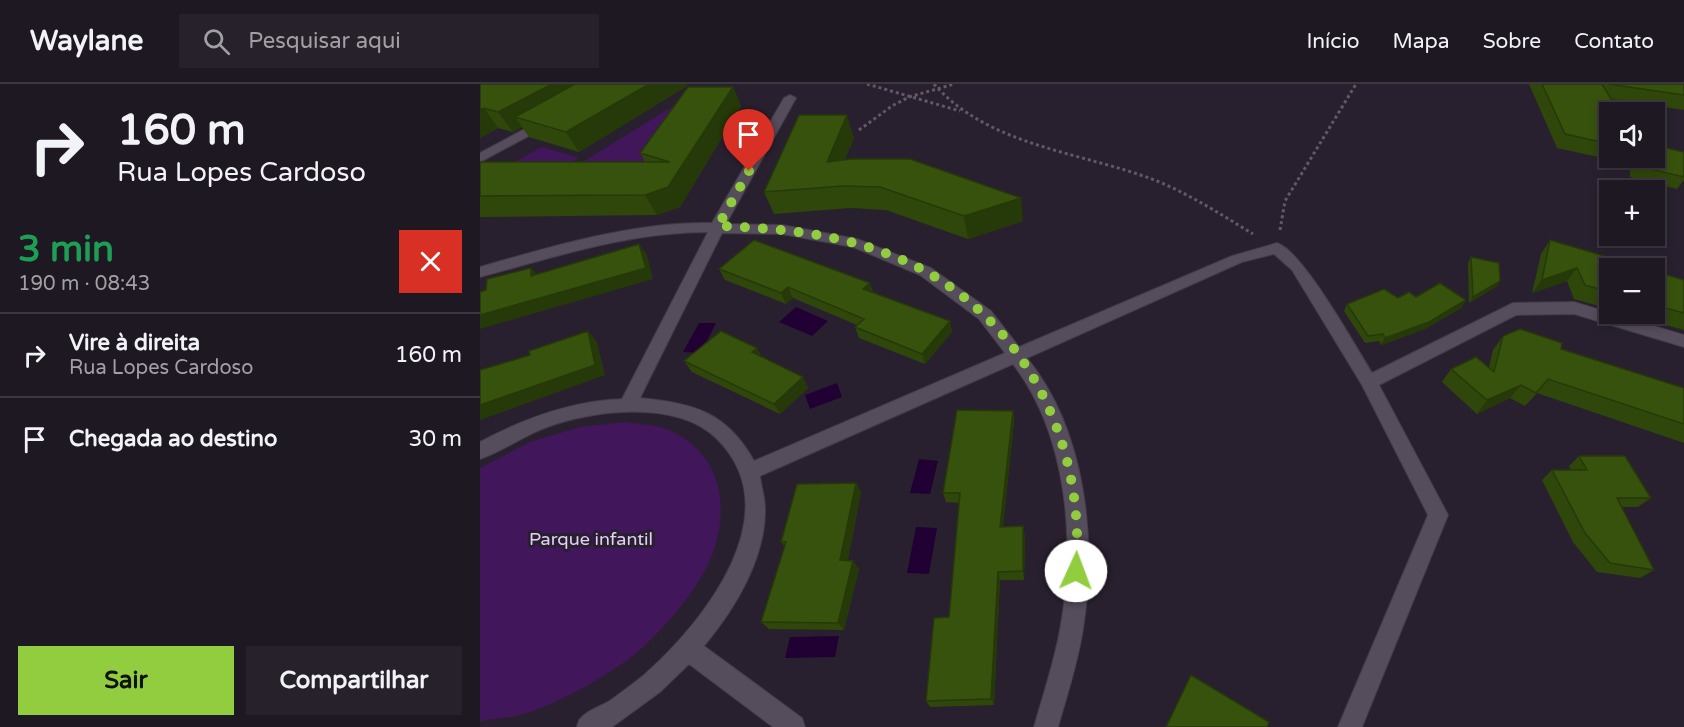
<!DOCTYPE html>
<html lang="pt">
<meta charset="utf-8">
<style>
body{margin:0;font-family:"Varela Round",sans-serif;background:#26212a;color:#f1f3f6;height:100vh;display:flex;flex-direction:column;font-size:22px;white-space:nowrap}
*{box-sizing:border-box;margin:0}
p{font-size:20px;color:#a1a0a5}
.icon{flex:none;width:33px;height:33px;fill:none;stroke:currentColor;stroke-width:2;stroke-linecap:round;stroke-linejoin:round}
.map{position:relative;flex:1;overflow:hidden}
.side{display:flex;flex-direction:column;background:#1e1822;width:480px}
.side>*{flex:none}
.hud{background:#1e1822;color:#f1f3f6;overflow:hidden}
.tools{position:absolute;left:1119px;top:18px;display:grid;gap:12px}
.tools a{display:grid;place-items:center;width:66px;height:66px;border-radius:0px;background:#1e1822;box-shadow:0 3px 9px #0003,0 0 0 2px #3c3740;font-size:30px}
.pin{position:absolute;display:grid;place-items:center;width:51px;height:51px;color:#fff;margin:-62px -26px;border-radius:50% 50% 50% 0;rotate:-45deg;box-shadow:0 0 6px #0007}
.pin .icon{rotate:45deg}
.me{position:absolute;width:66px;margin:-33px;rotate:2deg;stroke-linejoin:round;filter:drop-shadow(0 0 4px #0008)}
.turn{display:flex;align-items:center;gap:21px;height:126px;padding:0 18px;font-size:27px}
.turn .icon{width:78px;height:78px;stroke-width:2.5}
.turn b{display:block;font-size:42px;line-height:51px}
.round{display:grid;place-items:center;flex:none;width:63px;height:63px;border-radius:0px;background:#26212a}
.head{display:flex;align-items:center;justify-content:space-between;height:102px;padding:0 18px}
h1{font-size:36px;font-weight:800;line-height:45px;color:#1e9e55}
.cta{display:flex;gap:12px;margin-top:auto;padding:12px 18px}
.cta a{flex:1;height:69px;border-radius:0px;background:#92cd3f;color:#111;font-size:24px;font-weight:800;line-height:69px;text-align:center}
.cta a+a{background:#26212a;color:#f1f3f6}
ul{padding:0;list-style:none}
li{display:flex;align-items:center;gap:18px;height:84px;padding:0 18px;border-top:2px solid #3c3740}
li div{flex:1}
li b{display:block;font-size:22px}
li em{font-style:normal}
header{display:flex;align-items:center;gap:36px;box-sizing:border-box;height:84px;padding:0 30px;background:#1e1822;border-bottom:2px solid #3c3740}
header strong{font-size:28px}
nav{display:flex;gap:33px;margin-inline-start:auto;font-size:21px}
.search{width:420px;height:54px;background:#26212a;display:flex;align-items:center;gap:15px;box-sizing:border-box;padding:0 21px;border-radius:0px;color:#a1a0a5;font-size:22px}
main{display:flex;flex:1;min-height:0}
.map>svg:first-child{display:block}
.green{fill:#42165a}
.water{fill:#210033}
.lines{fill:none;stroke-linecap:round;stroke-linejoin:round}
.street-casing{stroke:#423b47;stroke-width:2}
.path{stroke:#605966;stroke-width:3;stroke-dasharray:3 3;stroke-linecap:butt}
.street{fill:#554c5c;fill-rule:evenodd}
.wall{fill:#2f470a}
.shaded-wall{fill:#263908}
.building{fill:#37520c;stroke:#263908;stroke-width:1.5}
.route{stroke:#92cd3f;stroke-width:10;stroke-dasharray:0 18}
.labels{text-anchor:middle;stroke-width:6;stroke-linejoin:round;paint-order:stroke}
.park-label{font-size:18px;fill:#e5cef7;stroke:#28202e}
</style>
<header>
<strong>Waylane</strong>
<div class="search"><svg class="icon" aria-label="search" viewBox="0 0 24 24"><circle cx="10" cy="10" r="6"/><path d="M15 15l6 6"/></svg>Pesquisar aqui</div>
<nav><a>Início</a><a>Mapa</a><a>Sobre</a><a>Contato</a></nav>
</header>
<main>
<section class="side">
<div class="hud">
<div class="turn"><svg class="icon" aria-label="right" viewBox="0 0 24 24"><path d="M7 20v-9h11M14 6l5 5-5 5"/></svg><div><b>160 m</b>Rua Lopes Cardoso</div></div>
</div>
<div class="head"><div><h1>3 min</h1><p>190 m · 08:43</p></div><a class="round" style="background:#d93025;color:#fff"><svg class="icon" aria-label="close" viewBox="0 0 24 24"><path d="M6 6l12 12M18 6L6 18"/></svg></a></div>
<ul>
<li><svg class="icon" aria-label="right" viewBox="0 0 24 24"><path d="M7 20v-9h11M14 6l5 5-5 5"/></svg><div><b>Vire à direita</b><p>Rua Lopes Cardoso</p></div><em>160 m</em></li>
<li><svg class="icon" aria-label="arrive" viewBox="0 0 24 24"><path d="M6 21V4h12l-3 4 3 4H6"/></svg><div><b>Chegada ao destino</b></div><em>30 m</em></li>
</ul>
<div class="cta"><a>Sair</a><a>Compartilhar</a></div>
</section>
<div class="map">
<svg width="1204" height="643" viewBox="0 0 1204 643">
<rect width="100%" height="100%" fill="#28202e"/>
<path class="green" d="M195,21l-37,71h-78z
M62,63l37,11 -32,16 -51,-2z
M145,338c13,2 29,2 41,7 54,21 65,75 46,126 -13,34 -45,70 -71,94 -27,24 -89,59 -125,67 -12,2 -24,3 -36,5v-253l50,-26 50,-15z"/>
<path class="water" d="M316,223l32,14 -16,15 -33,-14z
M219,239h17l-15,30 -18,-1z
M357,299l5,14 -32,12 -5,-14z
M439,375l19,2 -8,33 -20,-1z
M436,443l21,1 -8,46 -22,-1z
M359,552l-4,21 -50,1 5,-21z"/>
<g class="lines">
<g class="street-casing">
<path id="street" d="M310,11l6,3 -70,126 56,1 75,14 74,29 60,43 28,36 213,-91 45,-13c25,7 79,104 95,130l141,-70 61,-1 110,33v12l-110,-33 -58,1 -137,70 69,130 -86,212h-24l90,-212 -66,-130 -70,-115 -18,-16 -32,8 -215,96c59,73 70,181 56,271 -5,33 -16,66 -25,98h-24c9,-32 20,-64 26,-97 16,-87 8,-194 -47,-266l-253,112c1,10 5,22 5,32 1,50 -30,101 -61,138l98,72 3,9h-32l-84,-63 -29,28 -48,35h-35c1,-3 1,-6 3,-8 7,-9 22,-13 31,-19 11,-8 23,-17 33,-25 60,-53 148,-163 72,-237 -40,-39 -127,-28 -174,-9 -22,9 -41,23 -62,30v-17c45,-24 91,-41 142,-43l86,-167c-79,0 -153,25 -228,45v-10c72,-21 157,-46 232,-44l72,-125zM242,149l60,1 71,13 67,28 59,44 26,34 -251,108c-27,-49 -61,-58 -114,-63z
M67,33l4,1v6l-71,38v-9z"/>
</g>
<path class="path" d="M387,0l93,27
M454,0c55,63 149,68 223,97 34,14 65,34 96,53
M379,46l33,-24 17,-9 45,-13
M800,146l5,-29 71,-117"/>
<use href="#street" class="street"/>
</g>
<path class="wall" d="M0,0l207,2 -108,66 -50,-15 -7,-10 -9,5 -15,-4 -18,10z
M1049,0h155v26l-73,-11 -1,13v46h44l30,19v3l-7,9 -47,-12v-13l-73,-16z
M253,3l8,19 -61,101 -23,8 -177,2v-55h165l-5,-9z
M374,54l-9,21 178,62 -55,18 -82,-29 -36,-2 -76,6 -10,-22z
M1070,156l60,28v41l-36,-10 -7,-18 -35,12 9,-39z
M991,173l29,24 -3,5 -28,17 -1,-40z
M239,185l151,14 3,9 77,29 2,11 -27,32 -66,-26 -4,-11 2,-2 -64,-27 -7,6 -61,-24z
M1174,187l30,9v50l-59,-16h29z
M936,213l50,3 -5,8 -36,21 -44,16 -2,-4 -14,2 -21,-32 3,-7z
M1023,252l58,13 123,39v55l-147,-50 -12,13 -15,-8 -33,16 -35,-32 9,-13 38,-2 4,-17z
M282,273l41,20 5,11 -28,26 -88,-42 -8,-11z
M533,327l1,11 -11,104 22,9 -1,45h-24l-6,125 -64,2 -4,-6 23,-84 11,-114 -14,-1 -3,-9z
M1099,372l72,42 -13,9h-16l32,63 -14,8 -43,-6 -24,-30 -31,-62 10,-10h19l-2,-4z
M376,399l5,9 -13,68 5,1 6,8 -15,61 -75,-1 -8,-7 24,-75 -4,-5z"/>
<path class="shaded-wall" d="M72,0h47l-84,33 7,10 -9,5 -15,-20z
M169,0h37l1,2 -108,66 -13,-20z
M253,3l8,19 -61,101 -23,8 -12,-20z
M4,24l14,20 -18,10v-28z
M367,31l7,23 -20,46 -7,-22z
M541,114l2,23 -55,18 -4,-23z
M159,160l8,11 6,24 -173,50v-14z
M51,184l10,11 -10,-3z
M1097,184l-10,13 -35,12 10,-13z
M1020,197l-3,5 -28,17 4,-6z
M390,199l3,11 -10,-5z
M308,203l5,11 -7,6 -5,-11z
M986,216l-5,8 -36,21 -44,16 4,-7z
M470,237l2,11 -27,32 -3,-10z
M108,247l9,11 8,33 -125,45v-15z
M277,264l6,11 -11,-7z
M323,293l5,11 -28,26 -6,-10z
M1041,301l-11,13 -33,16 10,-14z
M533,327l1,11 -12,114 -2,-9z
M376,399l5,9 -15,77 -6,-9z
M543,442l2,9 -1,45 -1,-9z
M373,477l6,8 -15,61 -6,-7z
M518,488l2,8 -6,125 -3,-6z"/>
<path class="building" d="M0,0h72l-54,28 -14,-4 -4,2z
M95,0h74l-83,48 -51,-15z
M1062,0h60l17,28h-9v32l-45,-10z
M1128,0h76v11z
M208,3h45l-65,100 -23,8 -165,1v-34h190l-30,-9z
M319,31h48l-20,47 23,-3h60l111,39 -57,18 -84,-29 -37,-1 -79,6z
M1174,61l30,7v25l-46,-11v-8h16z
M274,156l116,43 -7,6 87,32 -28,33 -67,-27 9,-8 -76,-32 -7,6 -62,-24z
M1070,156l95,28h-35v24l-25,-7 -8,-17 -35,12z
M159,160l7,24 -166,47v-23l6,-2 1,-11 44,-11v8z
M991,173l28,6 1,18 -27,16z
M1174,187l30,9v33l-30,-8z
M960,199l26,17 -37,22 -44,16 -2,-4 -15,2 -21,-32 37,-15 14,9 11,-6 7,5z
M1040,245l42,14 -1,6 123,39v36l-136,-45 -12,14 -15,-8 -34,15 -36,-31 25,-12 18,15 9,-36z
M108,247l7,34 -115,40v-35l50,-15 -1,-4z
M241,247l36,17 -5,4 51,25 -29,27 -90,-43z
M477,326l56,1 -13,116 23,-1v45l-25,1 -7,127 -65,2 8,-83 15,-1 11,-124h-17z
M1099,372h46l26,42h-34l37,72 -44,-7 -25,-30 -33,-63h35z
M376,399l-16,77 13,1 -15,62 -77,-1 25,-80h-5l16,-58z
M711,591l78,47 -2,5h-101z"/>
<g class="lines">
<path class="route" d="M269,87l-31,55c58,2 115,7 170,28 130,49 199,183 188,317"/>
</g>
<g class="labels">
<g class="park-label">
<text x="111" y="461">Parque infantil</text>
</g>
</g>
</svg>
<div class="tools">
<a><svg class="icon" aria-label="sound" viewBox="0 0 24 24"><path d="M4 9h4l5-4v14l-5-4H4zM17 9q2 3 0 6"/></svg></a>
<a>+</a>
<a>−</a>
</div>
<div class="pin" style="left:269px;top:87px;background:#d93025"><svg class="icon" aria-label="arrive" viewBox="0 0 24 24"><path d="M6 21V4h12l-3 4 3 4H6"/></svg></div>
<svg class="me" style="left:596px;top:487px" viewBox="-20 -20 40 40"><circle r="19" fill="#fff"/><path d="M0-13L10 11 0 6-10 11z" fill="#92cd3f"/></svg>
</div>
</main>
